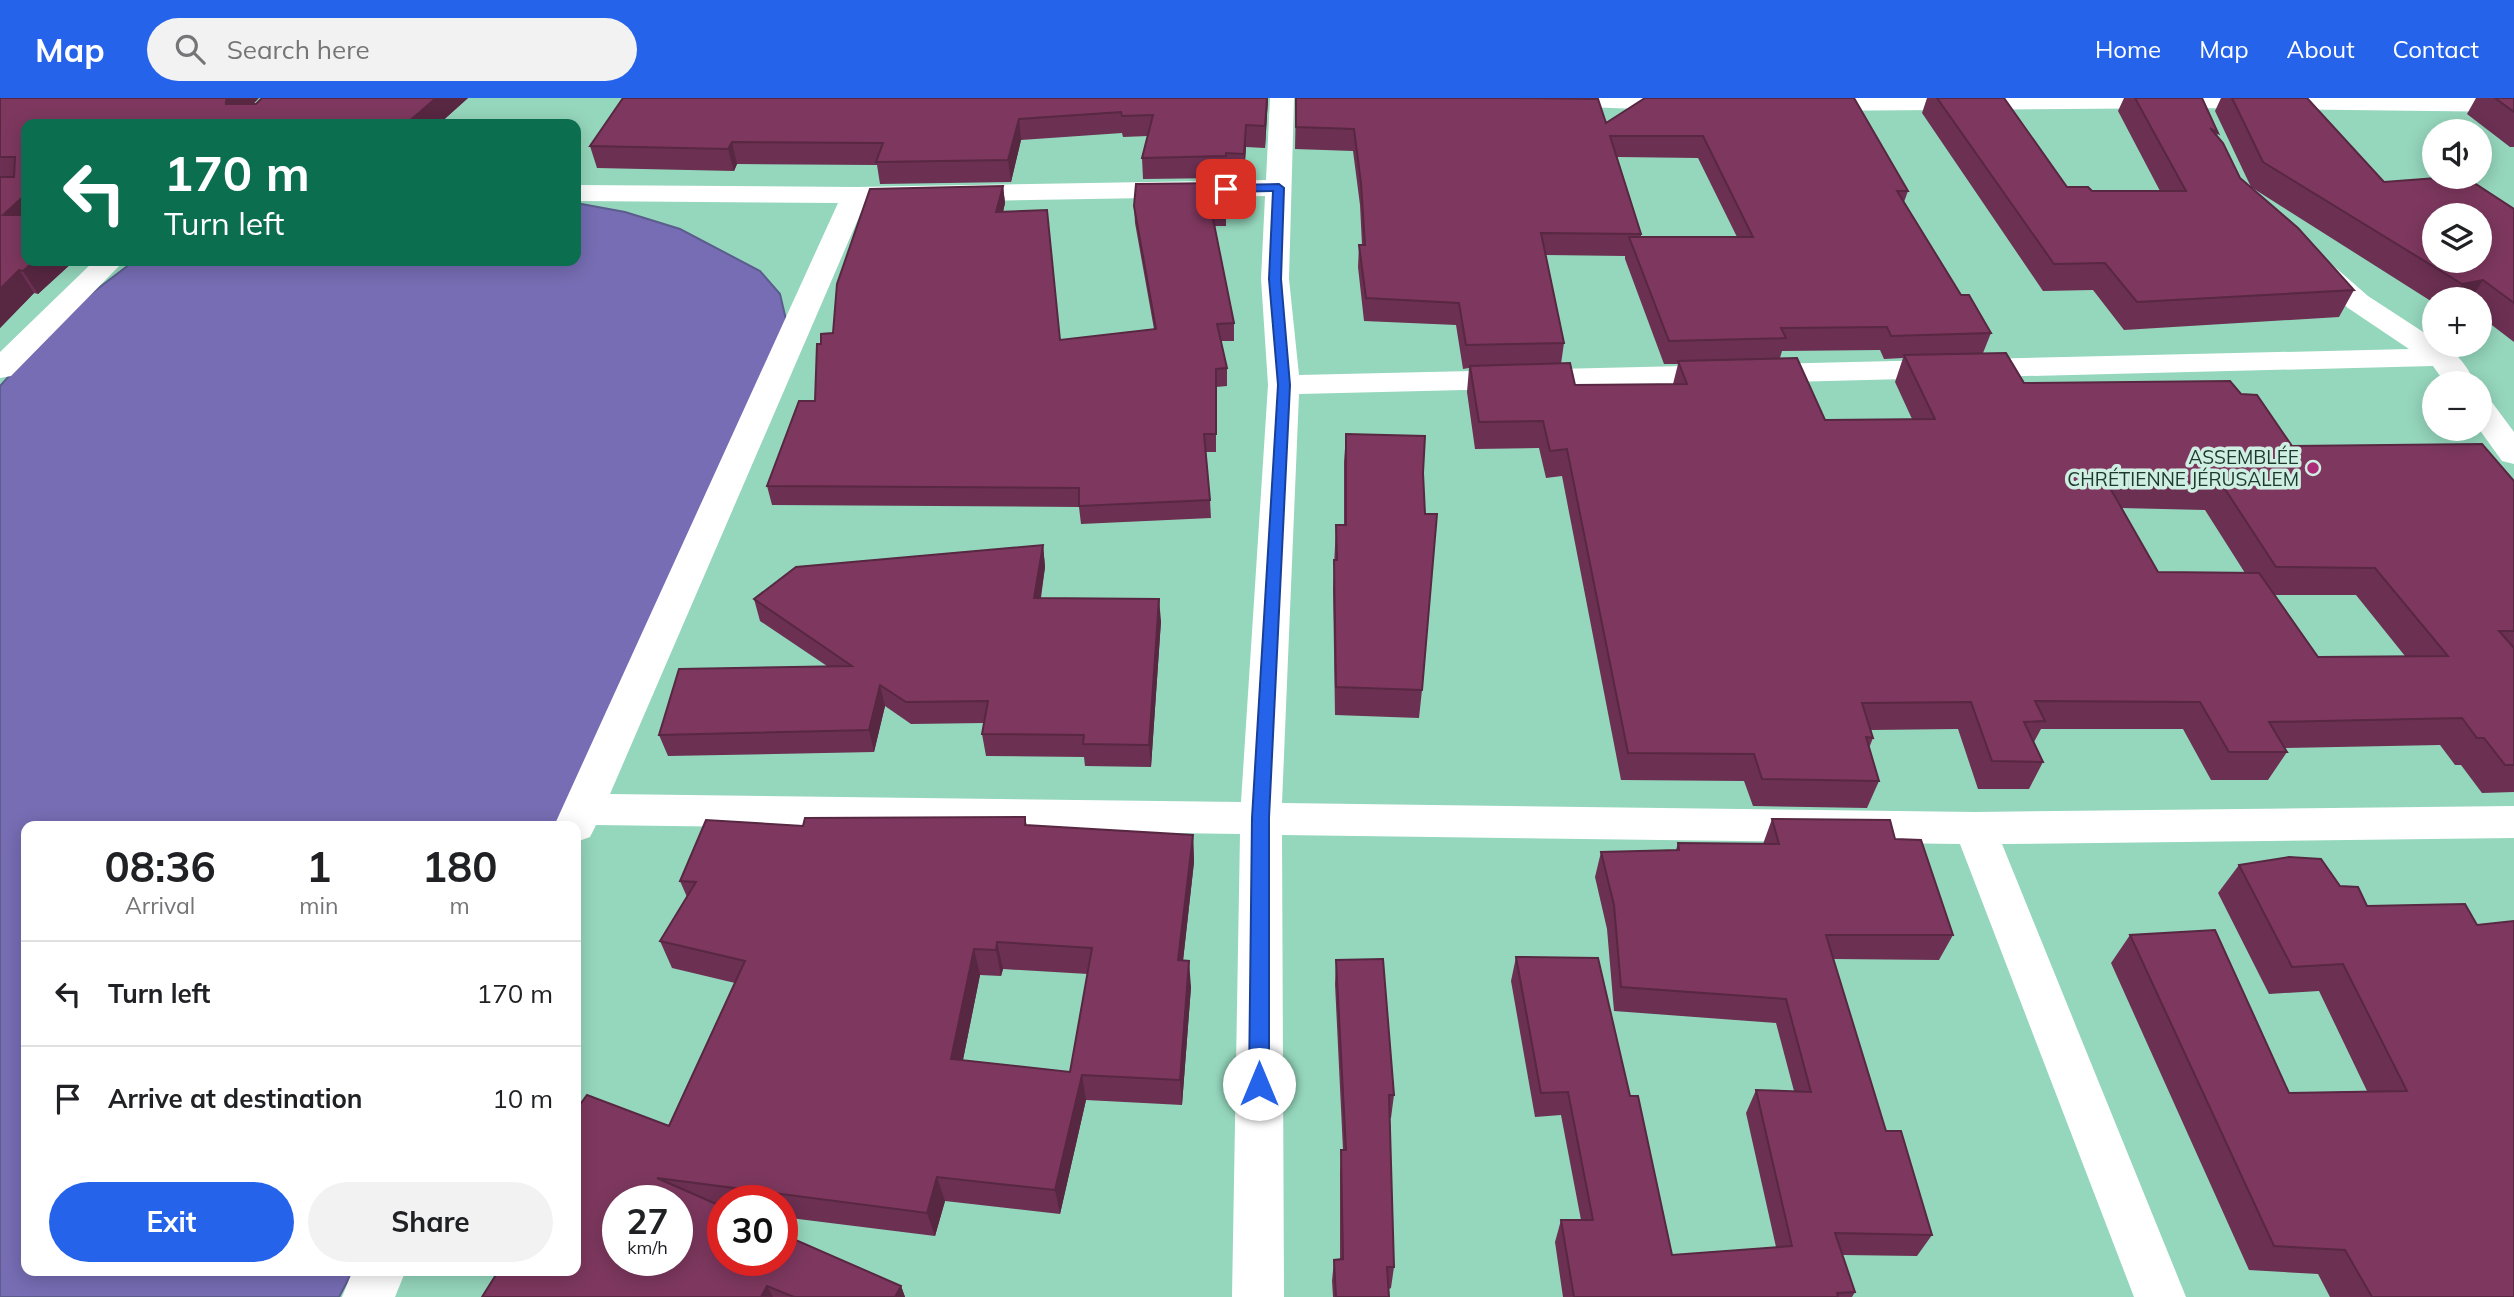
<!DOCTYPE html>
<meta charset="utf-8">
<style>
body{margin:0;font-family:Mulish,sans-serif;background:#f2f2f2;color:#202124;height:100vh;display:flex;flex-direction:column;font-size:26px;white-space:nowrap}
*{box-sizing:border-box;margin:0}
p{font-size:23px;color:#757577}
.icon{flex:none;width:38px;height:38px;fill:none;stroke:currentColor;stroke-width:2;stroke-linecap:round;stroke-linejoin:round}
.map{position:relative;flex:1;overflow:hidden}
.drawer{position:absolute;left:21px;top:723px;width:560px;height:455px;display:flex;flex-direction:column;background:#fff;border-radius:14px;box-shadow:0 4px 18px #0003}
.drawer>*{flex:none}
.banner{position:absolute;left:21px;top:21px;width:560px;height:147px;border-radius:14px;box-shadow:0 4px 18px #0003;background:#0b6e4f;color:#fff;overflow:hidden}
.fabs{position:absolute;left:2422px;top:21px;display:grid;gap:14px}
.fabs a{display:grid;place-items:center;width:70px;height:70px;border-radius:50%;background:#fff;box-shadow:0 4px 18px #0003;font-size:35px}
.speed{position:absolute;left:602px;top:1087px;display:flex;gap:14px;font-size:35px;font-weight:700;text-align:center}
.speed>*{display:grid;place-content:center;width:91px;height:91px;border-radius:50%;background:#fff;box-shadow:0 4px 18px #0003;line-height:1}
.speed small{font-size:18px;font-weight:400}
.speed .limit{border:10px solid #d22;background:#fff;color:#111}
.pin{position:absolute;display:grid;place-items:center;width:60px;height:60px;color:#fff;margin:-30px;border-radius:14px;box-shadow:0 4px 10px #0006}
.me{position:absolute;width:77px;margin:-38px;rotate:0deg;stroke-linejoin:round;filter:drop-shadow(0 0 5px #0008)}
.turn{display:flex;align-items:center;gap:24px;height:147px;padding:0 28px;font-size:32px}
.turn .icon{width:91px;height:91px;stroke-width:2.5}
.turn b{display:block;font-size:49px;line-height:60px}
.eta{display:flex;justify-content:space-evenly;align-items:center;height:119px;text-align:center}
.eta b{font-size:42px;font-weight:700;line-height:49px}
.primary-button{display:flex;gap:14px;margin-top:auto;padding:14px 28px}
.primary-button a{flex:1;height:80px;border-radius:42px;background:#2563eb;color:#fff;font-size:28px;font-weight:700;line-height:80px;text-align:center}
.primary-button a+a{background:#f2f2f2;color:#202124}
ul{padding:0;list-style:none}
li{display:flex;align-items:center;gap:21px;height:105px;padding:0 28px;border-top:2px solid #e0e0e0}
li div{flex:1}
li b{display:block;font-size:26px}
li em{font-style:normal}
header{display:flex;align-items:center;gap:42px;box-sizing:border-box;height:98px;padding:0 35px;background:#2563eb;color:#fff}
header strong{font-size:33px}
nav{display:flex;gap:38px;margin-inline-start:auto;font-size:24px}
.search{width:490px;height:63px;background:#f2f2f2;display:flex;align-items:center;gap:18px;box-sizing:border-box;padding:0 24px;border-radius:38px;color:#757577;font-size:26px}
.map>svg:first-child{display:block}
.water{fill:#766db4;stroke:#5b5d8c;stroke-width:2}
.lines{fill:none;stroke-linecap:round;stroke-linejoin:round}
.minor{fill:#fff;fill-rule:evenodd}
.wall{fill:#6c3052;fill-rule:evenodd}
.shaded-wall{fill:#582742}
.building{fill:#7e385f;stroke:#582742;stroke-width:2;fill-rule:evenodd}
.route{fill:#2563eb;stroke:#184099;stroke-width:2}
.poi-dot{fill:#ab2b79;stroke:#cfefe2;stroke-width:2.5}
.labels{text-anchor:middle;stroke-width:7;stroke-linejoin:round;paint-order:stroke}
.poi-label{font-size:19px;fill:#1d382e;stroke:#cfefe2;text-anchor:end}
</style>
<header>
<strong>Map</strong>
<div class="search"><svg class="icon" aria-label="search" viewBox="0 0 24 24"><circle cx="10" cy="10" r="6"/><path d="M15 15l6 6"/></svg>Search here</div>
<nav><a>Home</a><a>Map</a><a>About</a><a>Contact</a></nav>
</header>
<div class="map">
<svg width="2514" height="1199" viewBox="0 0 2514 1199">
<rect width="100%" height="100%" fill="#95d7bd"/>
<path class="water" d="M576,105l49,9 55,17 80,42 20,23 7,30 -229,502h-532v444l327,1 -14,26h-339v-911l67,-74 67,-51h442z"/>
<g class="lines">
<path class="minor" d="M1270,0h24l-5,181 10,96 1110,-26 -61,-41 -47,-41 -4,-6 4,-6 10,-2 10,2 47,41 66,43v6c21,0 33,23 42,38h-31l-12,-17 -1134,28 -17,409 693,9 539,-6v32l-512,6 184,453h-52l-174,-453 -678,-9 2,462h-52l8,-463 -644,-9 -6,12 -14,5v-16h-22l284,-623 -262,-2v-16l279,2 411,-7zM1265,98l-4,83 7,106 -27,417 -631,-8 255,-591z
M1519,0h179l7,6 -3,5 -9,2 -162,-6 -9,-2z
M1801,0h713v14l-318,-4 -390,3 -9,-2 -3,-5z
M94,163h30l-113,115 -11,2v-26z
M2480,301l11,2 23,31v32l-12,-3 -23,-32z
M353,1172h53l-11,27h-53z"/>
</g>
<path class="wall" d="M0,0l253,6h3l6,-6h206l-29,26h-413v137h48l-36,33 -4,-1 -34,35z
M1268,0l-3,50 -19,-1 -2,28h-18v3l-83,1 -1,-21 6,-22 -25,1 -1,-4 -101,7 -10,42 -131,2 -3,-19 -140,-1 -3,7 -137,-3 -7,-22z
M1296,0l310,25 39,-25 263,93 -4,11 57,93 30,38 -8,20 41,30 217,11 51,52 222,35v311l-32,1 -21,-28h-6l-15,-20 -155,3 2,4 -19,28h-57l-28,-51h-142l-7,13 9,20 -14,27h-51l-20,-60 -87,1 2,8 -4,10 10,33 -12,27 -114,-2 -9,-25 -123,-1 -59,-304 -16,2 -7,-30 -64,1 -8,-57 2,-24 -6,1 -7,-44 -92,-4 -6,-54 1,-22h3l-2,-40 -7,-54 -58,-2zM1617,59l81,1 39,79h-96v-3zM1546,157l79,1v3l39,105h14l-5,20 -98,1 -14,-21 3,-21zM1880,252l4,9 19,-1 -8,24 17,37 -87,1 -45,-62 2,-7zM2121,410l84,2 40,63 -87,-1zM2274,497h82l49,61 -87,1z
M1927,0h77l63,89 25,4h68l-42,-80 6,-13h78l16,35 -1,3 23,42 114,112 -15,27 -215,13 -31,-40 -50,1 -121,-178z
M2221,0h86l77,84 130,27v133l-34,-26v-17h-46v4l-183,-116 -36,-76z
M2476,0h38v49h-4l-43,-33z
M1226,85v43h-11l19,97v18h-13l6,27v18l-11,1v65h-10l4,48 1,18 -130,6 -2,-17 -307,-2 -5,-19 48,-85 6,-57 182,-158 2,17 -2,9 57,128 94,-11 -19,-106 -1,-17z
M1346,336l77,39 -1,217 -3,28 -84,-3 -2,-127 3,-63h8v-63z
M1043,447l2,22 -4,31 120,23 -10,146 -66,-1 -1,-9 -98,-1 -4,-22 2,-11 -73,1 -26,-18 -11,46 -206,4 -9,-21 168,-69 -67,-45 -6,-22z
M1025,719l2,9 166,9 1,27 -11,99 8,26 -9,118 -96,-5 -26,114 -115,-13 -10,35 -153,-19v-17h-59v60l178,26 4,11h-423l94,-27 93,-144 66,-143 -63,-15 -12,-27 27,-44 -7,-16 123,-55zM1003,871l85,5 -18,98 -107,-12 17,-85 21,1z
M1772,721l123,20 58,96 -14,25 -106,-1 53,172 46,104 -15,21 -75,-1 13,37 -3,5h-289l-8,-55 6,-22h20l-20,-105 -26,2 -24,-136 5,-24 114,139 42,159 104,-8 -30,-134 10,-23 38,1 -18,-68 -162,-12 -7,-82 -12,-52 6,-25 75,-2 2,-7 85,1z
M2289,759l225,440h-184l-12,-23 -69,-4 -138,-307 19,-28 159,158 78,-2 -48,-100 -50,3 -51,-101 21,-28z
M1336,862l58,135 -3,23h-1l4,149 -3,21 -2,1v8h-56l-1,-16 2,-21h6v-87l1,-23h2l-8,-166z"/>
<path class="shaded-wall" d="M228,0h31l-23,24 -10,-18v-3z
M436,0h32l-29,26h-33z
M1267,0h1l-3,50v-22z
M1019,21l2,21 -10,42 -3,-22z
M1246,27v22l-2,28v-21z
M732,44l5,22 -3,7 -6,-22z
M1003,88l2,17 -6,26 -3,-17z
M26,96v35l-23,-14z
M34,163h40l-36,33 -15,-23z
M19,172l15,23 -34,35v-39z
M2483,182l-12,19h-18l9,-15z
M1043,447l2,22 -8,53 -3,-22z
M1159,501l2,22 -10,146 -2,-22z
M880,587l5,21 -11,46 -5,-22z
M1193,737l1,27 -14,125 -2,-27z
M997,844l6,27 -2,7 -5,-26z
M974,851l6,26 -22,109 -7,-25z
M1189,863l2,26 -9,118 -2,-25z
M1082,977l4,25 -26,114 -5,-24z
M937,1079l8,24 -10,35 -8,-23z
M767,1188l6,11h-12z
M901,1188l4,11h-10z"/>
<path class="building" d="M0,0h228l-2,3v3h30l6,-6h174l-30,26h-380v70l-23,21h23v46h8l-11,10 -4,-1 -19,19v-112h14l1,-20h-15z
M623,0h644l-2,28 -19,-1 -2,29 -18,-1v3l-84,2 11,-43 -31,1 -1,-4 -102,7 -11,41 -132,2 7,-19 -151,-1 -4,7 -138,-3z
M1296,0h219l83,1 8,24 39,-25h209l54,93h-11l64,104h8l22,38 -100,3 -4,-9 -106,1 5,10 -117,3 -40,-104h124l-50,-101h-93l31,98 -100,-1 23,110 -98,2 -7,-42 -93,-5 -7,-53h6l-4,-62 -7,-54 -58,-2z
M1937,0h67l63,89h21l4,4h94l-51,-93h67l16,35 -8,-5 13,15 17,35 58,50 56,62 -217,12 -32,-39 -51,1z
M2232,0h75l77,84 66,-5h15l49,32v94l-31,-23 -21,4 -199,-122zM2434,117h46v46h-46z
M2495,0h19v14z
M1226,85v26h-15l23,114 -17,1 10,44 -11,1v65h-12l6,66 -131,6v-18l-312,-2 32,-85h16l2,-57h4v-10l12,-1 4,-49 33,-95 133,-3 -7,26 51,-2 13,130 96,-11 -22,-123 2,-22z
M2006,255l18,30 206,-2 11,13 16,1 35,51 190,-2 32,37v150h-15l15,17v117h-9l-21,-27h-7l-15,-20 -193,4 18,30h-58l-29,-50 -165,-1 10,20 -21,1 19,40 -51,-1 -21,-59 -109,1 11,35 -7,-1 13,44 -117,-2 -8,-25 -126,-1 -61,-304 -17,2 -7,-30 -64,1 -9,-56 100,-3 5,22 112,-1 -9,-23 119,-3 28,62 110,-1 -31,-64zM2106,383l115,2 55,84 99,1 73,88 -130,1 -59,-84 -101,-1z
M1346,336l79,2 -2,37 2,41h12l-15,176 -86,-3 -2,-127h3l-1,-35h10z
M1043,447l-9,53 125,1 -10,146 -66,-1 1,-9 -102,-1 6,-33 -82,1 -26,-17 -11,45 -210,5 20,-66 173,-3 -98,-67 42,-32z
M1025,719v8l168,10 -15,125 11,1 -9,119 -98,-5 -27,115 -118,-13 -10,36 -270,-35 66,29v53h59v-26l119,52 -6,11h-101l-27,-11 -6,11h-279l17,-27h77v-160l11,-15 82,31 76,-165 -85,-20 36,-59 -16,-1 26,-61 97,6 2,-8zM997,844l95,6 -22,124 -119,-13 23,-110 22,1zM618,1102h59v60h-59z
M1772,721l118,1 5,19 26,1 32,95h-127l60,196h15l31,104 -97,-2 20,59 -18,1 1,4h-264l-13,-77h32l-25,-128 -27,1 -25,-136 82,1 32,138h8l34,159 120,-9 -36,-156 55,2 -25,-93 -165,-12 -7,-82 -13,-53 78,-2 -1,-7 101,1z
M2289,759l32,2 19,27 18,1 9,19 98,-2 12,21 37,-4v376h-142l-27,-47 -71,-4 -144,-311 85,-5 74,163 118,-2 -64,-127 -51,3 -53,-102z
M1383,861l11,136h-5l5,172h-7l2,30h-53l-2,-37 9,-1 -2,-109h5l-10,-190z"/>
<path class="route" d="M1279,86l5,4 -3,91 9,106 -21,433v266l-3,7 -7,2 -7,-2 -3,-7 3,-266 26,-433 -9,-106 4,-88 -47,1 -6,-3 6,-4z"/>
<circle class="poi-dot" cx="2313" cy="370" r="7"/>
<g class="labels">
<g class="poi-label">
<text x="2299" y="366">ASSEMBLÉE<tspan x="2299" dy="22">CHRÉTIENNE JÉRUSALEM</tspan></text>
</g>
</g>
</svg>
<div class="fabs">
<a><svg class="icon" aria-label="sound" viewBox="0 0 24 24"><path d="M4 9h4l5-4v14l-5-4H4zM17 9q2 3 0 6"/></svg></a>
<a><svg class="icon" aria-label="layers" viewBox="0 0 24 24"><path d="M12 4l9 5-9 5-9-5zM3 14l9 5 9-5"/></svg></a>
<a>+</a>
<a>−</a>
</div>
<div class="speed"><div>27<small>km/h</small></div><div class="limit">30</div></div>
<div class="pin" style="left:1226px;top:91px;background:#d93025"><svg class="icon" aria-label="arrive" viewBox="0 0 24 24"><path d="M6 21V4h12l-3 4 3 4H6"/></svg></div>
<svg class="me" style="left:1259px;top:986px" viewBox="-20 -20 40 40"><circle r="19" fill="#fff"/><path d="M0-13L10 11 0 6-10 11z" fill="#2563eb"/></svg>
<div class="banner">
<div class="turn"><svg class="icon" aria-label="left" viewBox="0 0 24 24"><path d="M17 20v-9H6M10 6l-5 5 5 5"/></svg><div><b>170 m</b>Turn left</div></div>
</div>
<section class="drawer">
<div class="eta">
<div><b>08:36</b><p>Arrival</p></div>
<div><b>1</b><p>min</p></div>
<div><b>180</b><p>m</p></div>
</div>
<ul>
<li><svg class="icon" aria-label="left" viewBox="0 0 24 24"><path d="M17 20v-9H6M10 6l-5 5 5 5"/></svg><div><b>Turn left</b></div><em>170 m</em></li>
<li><svg class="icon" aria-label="arrive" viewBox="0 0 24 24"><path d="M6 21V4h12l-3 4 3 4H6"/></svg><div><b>Arrive at destination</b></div><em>10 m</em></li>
</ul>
<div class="primary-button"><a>Exit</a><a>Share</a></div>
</section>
</div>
